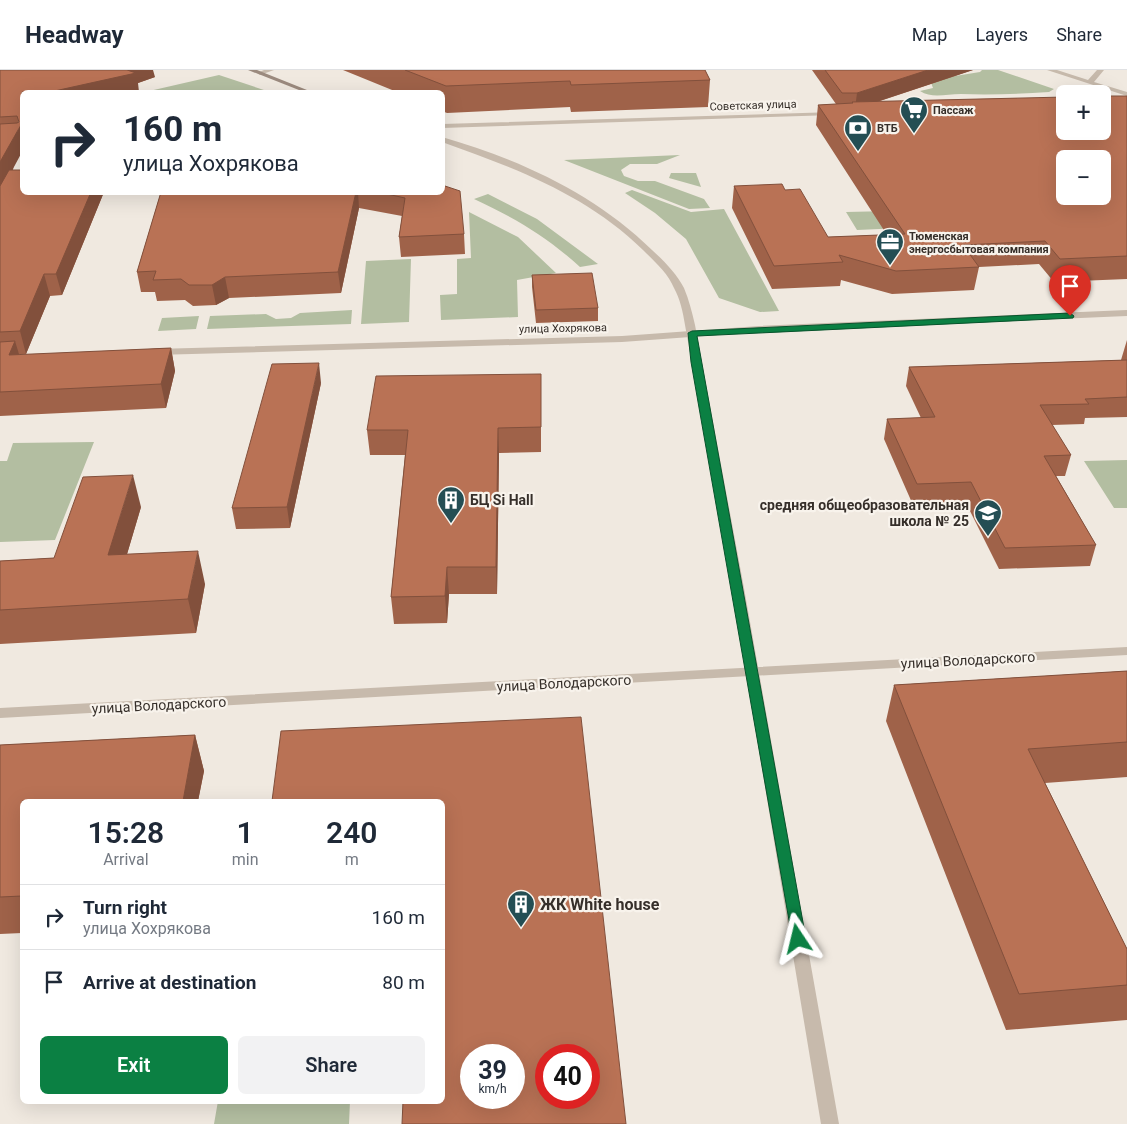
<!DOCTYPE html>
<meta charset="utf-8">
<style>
body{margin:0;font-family:Roboto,sans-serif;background:#f2f2f3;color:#1f2937;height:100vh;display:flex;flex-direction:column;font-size:19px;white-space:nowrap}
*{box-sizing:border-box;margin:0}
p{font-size:16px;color:#747a83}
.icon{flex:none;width:28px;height:28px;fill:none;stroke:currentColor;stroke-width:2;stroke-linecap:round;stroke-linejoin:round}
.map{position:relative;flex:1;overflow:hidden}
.drawer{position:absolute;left:20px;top:729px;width:425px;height:305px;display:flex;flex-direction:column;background:#fff;border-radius:8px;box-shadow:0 5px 20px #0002}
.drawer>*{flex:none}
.guide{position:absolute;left:20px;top:20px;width:425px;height:105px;border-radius:8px;box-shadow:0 5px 20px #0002;background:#fff;color:#1f2937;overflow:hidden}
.tools{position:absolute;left:1056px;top:15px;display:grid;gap:10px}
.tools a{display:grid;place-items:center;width:55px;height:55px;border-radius:8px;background:#fff;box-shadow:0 5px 20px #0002;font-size:25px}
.speed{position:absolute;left:460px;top:974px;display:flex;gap:10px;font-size:25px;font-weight:700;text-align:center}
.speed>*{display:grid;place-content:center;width:65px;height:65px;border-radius:50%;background:#fff;box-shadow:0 5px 20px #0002;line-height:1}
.speed small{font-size:12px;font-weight:400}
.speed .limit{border:8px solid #d22;background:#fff;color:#111}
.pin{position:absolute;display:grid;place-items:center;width:42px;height:42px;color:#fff;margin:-51px -21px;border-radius:50% 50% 50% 0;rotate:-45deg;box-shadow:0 0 5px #0007}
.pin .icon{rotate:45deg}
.me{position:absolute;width:55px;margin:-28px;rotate:350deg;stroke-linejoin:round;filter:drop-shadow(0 0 4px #0008)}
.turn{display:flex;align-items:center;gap:18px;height:105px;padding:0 20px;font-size:22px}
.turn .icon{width:65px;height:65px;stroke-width:2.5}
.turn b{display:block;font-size:35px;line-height:42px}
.eta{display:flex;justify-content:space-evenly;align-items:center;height:85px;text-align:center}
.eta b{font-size:30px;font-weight:600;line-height:35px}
.action{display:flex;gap:10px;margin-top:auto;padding:10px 20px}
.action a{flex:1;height:58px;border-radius:8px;background:#0b8043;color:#fff;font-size:20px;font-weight:600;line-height:58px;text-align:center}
.action a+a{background:#f2f2f3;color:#1f2937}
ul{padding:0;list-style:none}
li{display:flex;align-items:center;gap:15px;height:65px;padding:0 20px;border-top:1px solid #e0e1e3}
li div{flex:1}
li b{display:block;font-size:19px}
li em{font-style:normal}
header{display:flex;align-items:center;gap:30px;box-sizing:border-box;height:70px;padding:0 25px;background:#fff;border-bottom:1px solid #e0e1e3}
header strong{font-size:24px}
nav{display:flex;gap:28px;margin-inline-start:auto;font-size:18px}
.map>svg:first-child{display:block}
.green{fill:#b3bea1}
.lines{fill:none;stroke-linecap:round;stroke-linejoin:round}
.minor{fill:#c7baac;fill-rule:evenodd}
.tertiary{fill:#c7baac;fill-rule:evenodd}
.secondary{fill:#9b8a7e;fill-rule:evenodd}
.wall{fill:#9f6249}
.shaded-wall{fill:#82503c}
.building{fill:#b97255;stroke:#82503c;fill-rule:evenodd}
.route{fill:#0b8043;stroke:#07532c}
.labels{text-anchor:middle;stroke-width:4.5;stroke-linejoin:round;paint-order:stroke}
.far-street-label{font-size:11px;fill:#362f2a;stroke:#f8f3ec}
.far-poi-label{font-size:11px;font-weight:bold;fill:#362f2a;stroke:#f8f3ec;text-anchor:start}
.poi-label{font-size:14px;font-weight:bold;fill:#362f2a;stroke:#f8f3ec;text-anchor:start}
.street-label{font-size:14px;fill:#362f2a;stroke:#f8f3ec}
.near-poi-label{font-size:16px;font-weight:bold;fill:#362f2a;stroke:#f8f3ec;text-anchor:start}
</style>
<header>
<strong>Headway</strong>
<nav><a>Map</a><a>Layers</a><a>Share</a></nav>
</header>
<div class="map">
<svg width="1127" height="1054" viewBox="0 0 1127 1054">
<rect width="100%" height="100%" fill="#f0e9e0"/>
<path class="green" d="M982,0h16l56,19 -5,3c-29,2 -59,3 -88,2 -15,0 -29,5 -41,-3l13,-3 -3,-8 50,-8z
M219,5l51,17h-125z
M680,85l-23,9h-27l-9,6 3,6 14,5h17l49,18 6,9 -21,1 -125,-49z
M671,103h25l5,14 -32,-9z
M632,120l59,22 33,-3 55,102 -19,1 -41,-14 -33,-59 -31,-26 -30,-20z
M488,124l49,25 61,45 -18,3c-34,-31 -65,-49 -106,-68z
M890,141l12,17 -45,2 -11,-18z
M469,142l49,25 38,36 -39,7 1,37 -77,3 -1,-25 17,-1v-35l14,-1z
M411,189l-2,63 -48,2 5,-63z
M352,240l-1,14 -144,5 3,-13 56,-2 10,5 15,-1 9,-5z
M199,246l-3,13 -38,2 4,-13z
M94,372l-39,98 -55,2v-81h7l6,-18z
M1127,390v48h-13l-30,-47z
M218,1031h132l-1,23h-135z"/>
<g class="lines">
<path class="minor" d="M264,0h10l-14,5 -3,-2z
M1047,0h10l31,10 9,-10h7l-10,12 33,10v4z
M1127,240v6l-368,16 -137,10 -467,13 -5,-3 5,-3 467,-13 137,-10z
M1127,577v8l-1127,63v-10z"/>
<path class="tertiary" d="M835,42l2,1 -4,2 -391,13v-4z
M442,67c77,22 153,57 210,113 12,11 25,24 32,38 5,12 8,24 11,37l49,263 95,536h-18l-89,-536 -47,-263c-2,-13 -5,-26 -11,-37 -6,-15 -20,-27 -31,-38 -56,-55 -128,-82 -201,-108z"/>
<path class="secondary" d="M248,0h9l55,22h-8z"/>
</g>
<path class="wall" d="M0,0l155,7 -17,6 -116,9 -9,78 9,22h82l-42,103 -12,1 -24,58h-7v1l152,-7 4,23 -9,37 -166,8z
M343,0h362l5,10 -2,27 -137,5 -1,-5 -123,6 -5,-2v-19h-45z
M812,0h161l-96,32 250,-6v183l-73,3 -15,-18 -60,3 -5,23 -82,4 -51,-14 -1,6 -68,3 -40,-81 2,-22 51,4 43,47 59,-2 -71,-110 2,-20 18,-1z
M161,122h281l22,42 1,20 -64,3 -2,-20 3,-21 -43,-8 -18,85 -112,5 -13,7 -23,1 -8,-6 -28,1 -2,-9h-14l-4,-20z
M532,205l66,33v13l-62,2 -4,-36z
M1127,270v77l-42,1 -1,6 -32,1 19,30 -6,21h-9l40,69 -6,21 -91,3 -33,-66 -53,2 -29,-66 3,-20 34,-1 -15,-32 3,-19 213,-7h-1z
M541,304v78l-42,1 -2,141h-48l-2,29 -53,1 -3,-27 14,-142h-35l-3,-25z
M321,313l-31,145 -54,1 -4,-21z
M141,437l-14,47 78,30 -9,49 -196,11v-83l54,-3z
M1127,601v106l-82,6 82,166v71l-121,10 -120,-309 8,-36z
M195,665l9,36 -6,30h-176v132l-22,1v-189z"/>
<path class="shaded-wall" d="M122,0h31l2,7 -17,6 1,9h-89z
M928,0h45l-118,39 2,-16z
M22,53v29l-22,41v-31z
M91,122h13l-42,103 -6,-21z
M356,122h2l1,16 -18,85 -3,-21z
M44,204l6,22 -24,58 -6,-23z
M225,207l4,21 -13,7 -4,-20z
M15,271l7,23 -13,-9z
M171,278l4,23 -9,37 -5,-24z
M319,293l2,20 -31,145 -3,-21z
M498,358l1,25 -2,141 -1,-27z
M133,405l8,32 -24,81 -9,-33z
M198,481l7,33 -9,49 -8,-34z
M447,497l2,27 -2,29 -2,-27z
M195,665l9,36 -6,30h-15z"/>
<path class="building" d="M0,0h127l9,3 -86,19h-28v31l-22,39v-38l17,-1 2,-1 -2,-6 -17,1z
M405,0h300l5,10 -139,5 -1,-4 -124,5z
M825,0h103l-71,23h-15z
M1102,26h25v160l-67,3 -15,-18 -82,4 16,22 -83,4 -57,-16 4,7 -69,4 -40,-80 48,-2 3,6 15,-1 28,48 77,-3 -87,-129 35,-2 -1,-1 213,-5v34h37zM1065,89h37v37h-37z
M9,100h13v22h69l-35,82h-12l-24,57 -20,1v-146z
M442,115l18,6 4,43 -65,3 6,-39 -27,-6h64z
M161,122h195l-18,80 -113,5 -13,8h-23l-8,-6 -28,1 3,-9 -19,1z
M592,203l6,35 -62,2 -4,-35z
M15,271l-6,14 162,-7 -10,36 -161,8v-50z
M1127,290v37l-42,2 4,5 -49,1 31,50 -27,1 52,89 -91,3 -34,-66 -54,2 -30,-65 48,-2 -26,-50z
M319,293l-32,144 -55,1 40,-144z
M541,304v53l-43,1 -2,139h-49l-2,29 -54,1 17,-167h-41l9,-54z
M133,405l-25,80 90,-4 -10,48 -188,11v-49l54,-3 29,-81z
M1127,601v71l-99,7 99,200v36l-108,9 -125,-309z
M581,647l45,407h-224l1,-23h39v-300h-170l9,-70zM471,985h43v43h-43zM546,985h43v43h-43z
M195,665l-12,66h-161v95l-22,1v-152z"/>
<path class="route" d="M1070,243l4,3 -1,2 -376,18 109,603 -3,4 -5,2 -5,-2 -102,-581 -3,-29 4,-2z"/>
<defs>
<g id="supermarket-pin" transform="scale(1.4375)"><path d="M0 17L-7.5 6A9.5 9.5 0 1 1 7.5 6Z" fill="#244e54" stroke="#f8f3ec"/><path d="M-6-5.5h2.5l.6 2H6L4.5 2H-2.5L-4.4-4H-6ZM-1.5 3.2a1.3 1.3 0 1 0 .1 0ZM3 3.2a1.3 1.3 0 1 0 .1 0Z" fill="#fff"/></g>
<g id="bank-pin" transform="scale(1.4375)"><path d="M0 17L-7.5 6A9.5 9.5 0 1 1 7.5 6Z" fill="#244e54" stroke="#f8f3ec"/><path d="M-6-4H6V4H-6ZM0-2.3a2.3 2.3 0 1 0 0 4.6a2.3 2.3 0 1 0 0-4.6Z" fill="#fff"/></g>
<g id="office-pin" transform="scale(1.4375)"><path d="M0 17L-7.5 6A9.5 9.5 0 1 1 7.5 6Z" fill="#244e54" stroke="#f8f3ec"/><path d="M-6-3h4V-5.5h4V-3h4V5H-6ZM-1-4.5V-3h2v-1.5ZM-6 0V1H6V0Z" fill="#fff"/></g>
<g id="building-pin" transform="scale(1.4375)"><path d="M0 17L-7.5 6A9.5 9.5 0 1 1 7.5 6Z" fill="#244e54" stroke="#f8f3ec"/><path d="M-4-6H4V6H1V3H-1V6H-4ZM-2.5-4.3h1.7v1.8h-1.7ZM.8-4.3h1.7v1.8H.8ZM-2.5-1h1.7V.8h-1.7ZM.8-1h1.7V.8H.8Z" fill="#fff"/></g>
<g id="school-pin" transform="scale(1.4375)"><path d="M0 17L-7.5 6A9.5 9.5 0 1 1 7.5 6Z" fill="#244e54" stroke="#f8f3ec"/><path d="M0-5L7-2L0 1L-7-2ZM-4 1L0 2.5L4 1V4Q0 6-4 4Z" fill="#fff"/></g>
</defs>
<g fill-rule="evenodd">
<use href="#supermarket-pin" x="914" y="40"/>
<use href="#bank-pin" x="858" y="58"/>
<use href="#office-pin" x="890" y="172"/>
<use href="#building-pin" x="451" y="430"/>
<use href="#school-pin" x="988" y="443"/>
<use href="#building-pin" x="521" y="834"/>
</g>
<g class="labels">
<g class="far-street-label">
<text transform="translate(753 35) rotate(-2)" y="4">Советская улица</text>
<text transform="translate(563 258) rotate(-1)" y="4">улица Хохрякова</text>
</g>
<g class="far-poi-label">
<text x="933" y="44">Пассаж</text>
<text x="877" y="62">ВТБ</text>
<text x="909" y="170">Тюменская<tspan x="909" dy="13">энергосбытовая компания</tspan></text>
</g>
<g class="poi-label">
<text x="470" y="435">БЦ Si Hall</text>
<text x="969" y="440" text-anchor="end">средняя общеобразовательная<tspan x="969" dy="16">школа № 25</tspan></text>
</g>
<g class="street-label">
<text transform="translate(968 590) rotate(-3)" y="5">улица Володарского</text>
<text transform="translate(564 613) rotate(-3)" y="5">улица Володарского</text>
<text transform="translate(159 635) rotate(-3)" y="5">улица Володарского</text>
</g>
<g class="near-poi-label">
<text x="540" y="840">ЖК White house</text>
</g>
</g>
</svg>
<div class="tools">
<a>+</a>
<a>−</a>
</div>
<div class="speed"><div>39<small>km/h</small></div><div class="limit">40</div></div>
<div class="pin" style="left:1070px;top:246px;background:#d93025"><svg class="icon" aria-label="arrive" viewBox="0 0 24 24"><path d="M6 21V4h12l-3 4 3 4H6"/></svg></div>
<svg class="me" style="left:798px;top:869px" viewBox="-20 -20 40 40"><path d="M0-17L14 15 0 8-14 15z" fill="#0b8043" stroke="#fff" stroke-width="4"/></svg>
<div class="guide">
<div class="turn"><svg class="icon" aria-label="right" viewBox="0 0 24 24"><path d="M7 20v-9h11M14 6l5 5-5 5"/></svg><div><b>160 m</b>улица Хохрякова</div></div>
</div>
<section class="drawer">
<div class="eta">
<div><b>15:28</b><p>Arrival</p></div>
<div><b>1</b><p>min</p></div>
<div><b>240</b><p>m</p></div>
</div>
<ul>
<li><svg class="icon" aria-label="right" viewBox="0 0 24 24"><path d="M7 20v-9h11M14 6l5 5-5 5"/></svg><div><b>Turn right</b><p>улица Хохрякова</p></div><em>160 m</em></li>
<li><svg class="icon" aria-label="arrive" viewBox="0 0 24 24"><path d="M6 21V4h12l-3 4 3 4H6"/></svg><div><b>Arrive at destination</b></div><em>80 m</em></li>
</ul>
<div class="action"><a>Exit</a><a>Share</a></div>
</section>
</div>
